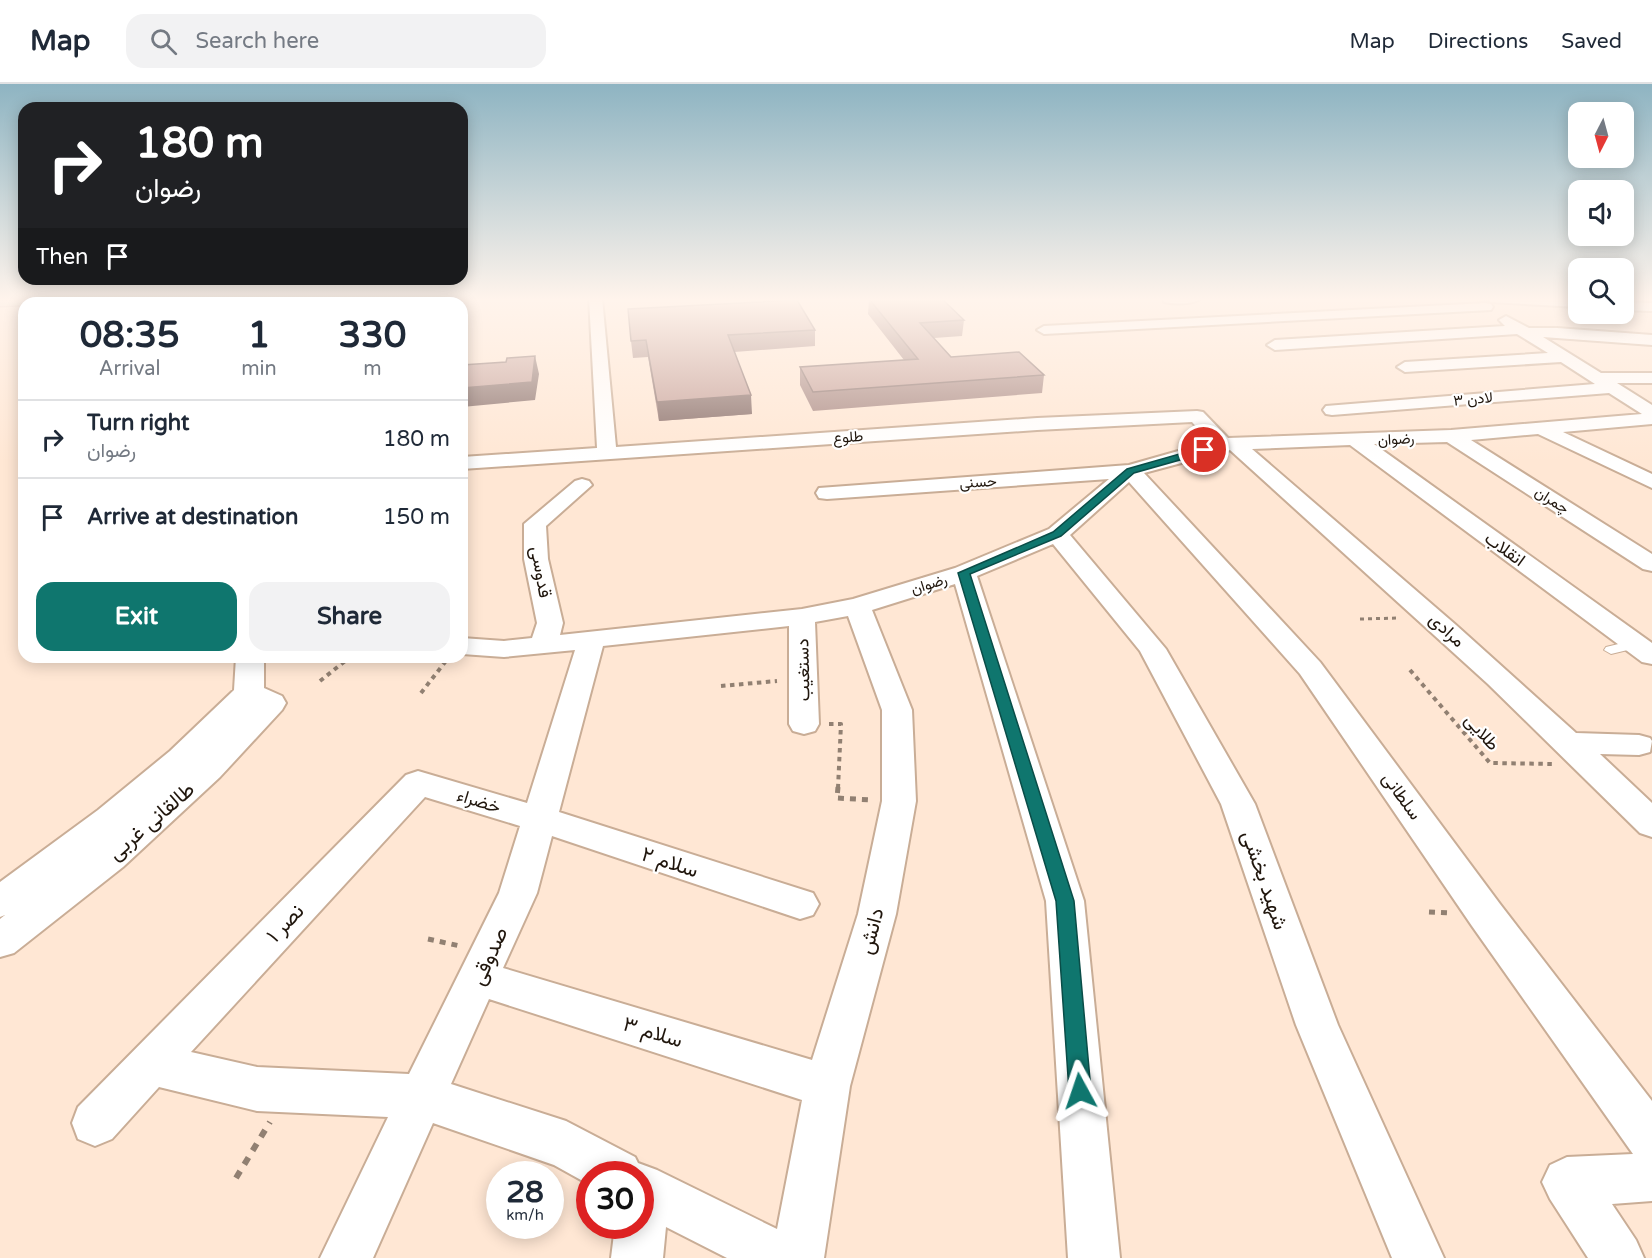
<!DOCTYPE html>
<meta charset="utf-8">
<style>
body{margin:0;font-family:"Varela Round",Vazirmatn,sans-serif;background:#f2f2f3;color:#1f2937;height:100vh;display:flex;flex-direction:column;font-size:22px;white-space:nowrap}
*{box-sizing:border-box;margin:0}
p{font-size:20px;color:#747a83}
.icon{flex:none;width:33px;height:33px;fill:none;stroke:currentColor;stroke-width:2;stroke-linecap:round;stroke-linejoin:round}
.map{position:relative;flex:1;overflow:hidden}
.details{position:absolute;left:18px;top:213px;width:450px;height:366px;display:flex;flex-direction:column;background:#fff;border-radius:18px;box-shadow:0 3px 15px #0003}
.details>*{flex:none}
.guide{position:absolute;left:18px;top:18px;width:450px;height:183px;border-radius:18px;box-shadow:0 3px 15px #0003;background:#202124;color:#fff;overflow:hidden}
.needle{width:39px;rotate:186deg}
.fabs{position:absolute;left:1568px;top:18px;display:grid;gap:12px}
.fabs a{display:grid;place-items:center;width:66px;height:66px;border-radius:12px;background:#fff;box-shadow:0 3px 15px #0003;font-size:30px}
.speed{position:absolute;left:486px;top:1077px;display:flex;gap:12px;font-size:30px;font-weight:700;text-align:center}
.speed>*{display:grid;place-content:center;width:78px;height:78px;border-radius:50%;background:#fff;box-shadow:0 3px 15px #0003;line-height:1}
.speed small{font-size:15px;font-weight:400}
.speed .limit{border:9px solid #d22;background:#fff;color:#111}
.pin{position:absolute;display:grid;place-items:center;width:51px;height:51px;color:#fff;margin:-26px;border:3px solid #fff;border-radius:50%;box-shadow:0 2px 6px #0007}
.me{position:absolute;width:66px;margin:-33px;rotate:355deg;stroke-linejoin:round;filter:drop-shadow(0 0 4px #0008)}
.turn{display:flex;align-items:center;gap:21px;height:126px;padding:0 18px;font-size:27px}
.turn .icon{width:78px;height:78px;stroke-width:2.5}
.turn b{display:block;font-size:42px;line-height:51px}
.then{display:flex;align-items:center;height:57px;padding:0 18px;background:#0003;gap:12px;font-size:22px}
.eta{display:flex;justify-content:space-evenly;align-items:center;height:102px;text-align:center}
.eta b{font-size:36px;font-weight:700;line-height:42px}
.primary-button{display:flex;gap:12px;margin-top:auto;padding:12px 18px}
.primary-button a{flex:1;height:69px;border-radius:18px;background:#0f766e;color:#fff;font-size:24px;font-weight:700;line-height:69px;text-align:center}
.primary-button a+a{background:#f2f2f3;color:#1f2937}
ul{padding:0;list-style:none}
li{display:flex;align-items:center;gap:18px;height:78px;padding:0 18px;border-top:2px solid #e0e1e3}
li div{flex:1}
li b{display:block;font-size:22px}
li em{font-style:normal}
header{display:flex;align-items:center;gap:36px;box-sizing:border-box;height:84px;padding:0 30px;background:#fff;border-bottom:2px solid #e0e1e3}
header strong{font-size:28px}
nav{display:flex;gap:33px;margin-inline-start:auto;font-size:21px}
.search{width:420px;height:54px;background:#f2f2f3;display:flex;align-items:center;gap:15px;box-sizing:border-box;padding:0 21px;border-radius:18px;color:#747a83;font-size:22px}
.map>svg:first-child{display:block}
.lines{fill:none;stroke-linecap:round;stroke-linejoin:round}
.lane-casing{stroke:#c9ad96;stroke-width:2}
.street-casing{stroke:#c9ad96;stroke-width:4}
.secondary-casing{stroke:#c9ad96;stroke-width:3}
.path-far3{stroke:#918072;stroke-width:3;stroke-dasharray:4 4;stroke-linecap:butt}
.path-far2{stroke:#918072;stroke-width:4;stroke-dasharray:4.5 4.5;stroke-linecap:butt}
.path-far1{stroke:#918072;stroke-width:5;stroke-dasharray:6 6;stroke-linecap:butt}
.path{stroke:#918072;stroke-width:6;stroke-dasharray:8 8;stroke-linecap:butt}
.lane{fill:#fff;fill-rule:evenodd}
.street{fill:#fff;fill-rule:evenodd}
.secondary{fill:#eae2cd;fill-rule:evenodd}
.wall{fill:#ab8b85}
.shaded-wall{fill:#8b716c}
.building{fill:#c7a29b;stroke:#8b716c;stroke-width:1.5}
.route{fill:#0f766e;stroke:#0a4d48;stroke-width:1.5}
.labels{text-anchor:middle;stroke-width:4.5;stroke-linejoin:round;paint-order:stroke}
.far-street-label{font-size:15px;fill:#20160d;stroke:#fff}
.street-label{font-size:18px;fill:#20160d;stroke:#fff}
.near-street-label{font-size:21px;fill:#20160d;stroke:#fff}
</style>
<header>
<strong>Map</strong>
<div class="search"><svg class="icon" aria-label="search" viewBox="0 0 24 24"><circle cx="10" cy="10" r="6"/><path d="M15 15l6 6"/></svg>Search here</div>
<nav><a>Map</a><a>Directions</a><a>Saved</a></nav>
</header>
<div class="map">
<svg width="1652" height="1174" viewBox="0 0 1652 1174">
<rect width="100%" height="100%" fill="#ffe7d4"/>
<g class="lines">
<g class="lane-casing">
<path id="lane" d="M1635,556l5,1 1,3 -1,3 -29,7 -7,-4 2,-3z"/>
</g>
<g class="street-casing">
<path id="street" d="M589,214h13l14,149 421,-29 160,-7 6,1 25,26 223,-8 191,-16 -33,-21 -277,22 -6,-1 -3,-4 3,-4 269,-22 -34,-22 -156,10 -8,-5 8,-5 143,-9 -31,-19 -242,16 -8,-5 8,-5 230,-14 -6,-6 7,-4 23,12h28l95,7v10l-109,-8 58,36h51v10h-35l35,22v19l-89,8 89,42v14l-114,-54 -67,6 181,114v17l-9,-2 -196,-127 -73,2 278,199v21l-10,-2 -292,-217 -98,4 204,176 120,108 63,2 11,3 2,3 -2,11 -11,3 -39,-1 52,49v34l-12,-4 -152,-149 -258,-234 -86,23 176,189 180,242 152,197v100l-40,3 24,36 8,18h-56l-38,-59 -8,-17 8,-17 17,-8 66,-3 -161,-228 -172,-252 -171,-192 -59,53 96,114 89,155 83,221 106,233h-52l-96,-233 -75,-221 -81,-153 -87,-107 -76,32 107,325 36,357h-52l-22,-357 -91,-317 -83,26 40,100 4,91 -20,113 -46,172 -26,172h-97l-61,-31 -3,31h-52l4,-32h25v-52h-50v11l-36,-20 -121,-42 -60,135h-53l68,-141 -131,-6 -98,-24 -47,52 -17,7 -17,-7 -6,-16 6,-16 328,-332 12,-4 109,32 48,-153 -71,7 -42,-3v-16l42,3 28,-3 5,-15 -13,-64v-35l51,-43 7,-2 7,2 3,4 -46,41 2,33 15,64 -3,12 242,-26 51,-10 102,-31 94,-39 60,-50 -282,20 -8,-1 -3,-5 3,-5 310,-23 81,-23 -18,-20 -155,8 -575,39v-12l135,-9zM848,532l34,94v91l-24,113 -46,146 -309,-92 34,-75 15,-57 248,83 13,-4 6,-11 -6,-11 -254,-81 44,-166 186,-20v98l4,7 11,3 11,-3 4,-7 -4,-102zM425,713l95,29 -21,67 -90,181 -152,-7 -66,-15zM489,915l313,101 -25,129 -120,-59 -19,-7 -3,-6 -69,-36 -115,-37z
M1163,214h38c-8,7 -26,6 -37,4z
M1484,214l94,1v8l-87,-5z
M1623,218l29,1v8l-29,-1z
M1486,219l5,1 2,3 -2,3 -447,24 -7,-4 7,-4z
M236,573h28v31l18,8 4,7 -4,7 -62,67 -97,90 -109,86 -14,4v-38l5,-4 -5,2v-35l98,-72 72,-59 64,-61z"/>
</g>
<g class="secondary-casing">
<path id="secondary" d="M0,214h402l-8,5h-370v2l-24,1z"/>
</g>
<path class="path-far3" d="M1360,535l39,-1"/>
<path class="path-far2" d="M1410,586l80,93 63,1
M320,597l30,-24
M721,602l56,-5
M421,609l28,-36
M829,640h12l-3,64"/>
<path class="path-far1" d="M838,703l-1,11 35,2
M1429,828l21,1
M428,855l32,7"/>
<path class="path" d="M236,1094l34,-56"/>
<use href="#lane" class="lane"/>
<use href="#street" class="street"/>
<use href="#secondary" class="secondary"/>
</g>
<path class="wall" d="M869,215l95,21 -2,16 -28,2 17,19 93,18 -2,18 -229,18 -13,-26v-18l104,-7 -36,-46z
M815,246v16l-81,6 18,62 -93,7 -11,-64 -15,1 -2,-17z"/>
<path class="shaded-wall" d="M535,272l4,18 -4,26 -73,7v-19z
M751,311l1,19 -93,7 -2,-19z"/>
<path class="building" d="M885,214h56l23,22 -44,3 31,34 68,-5 25,23 -231,17 -13,-25 118,-8 -49,-60z
M797,216l18,30 -87,5 23,60 -94,7 -11,-62 -15,1 -3,-32z
M535,272l-3,26 -70,6v-23l44,-3 1,-4z"/>
<linearGradient id="sky" x2="0" y2="1"><stop stop-color="#8eb4c2"/><stop offset="0.57" stop-color="#fff4ec"/><stop offset="1" stop-color="#fff4ec" stop-opacity="0"/></linearGradient>
<rect width="1652" height="378" fill="url(#sky)"/>
<path class="route" d="M1204,363l5,3 -1,2 -74,21 -73,63 -91,38 104,327 17,190 -3,8 -8,3 -8,-3 -3,-8 -13,-190 -98,-328 95,-41 74,-63z"/>
<g class="labels">
<g class="far-street-label">
<text transform="translate(1473 315) rotate(-5)" y="5">لادن ۳</text>
<text transform="translate(848 353) rotate(-4)" y="5">طلوع</text>
<text transform="translate(1396 355) rotate(-3)" y="5">رضوان</text>
<text transform="translate(978 398) rotate(-4)" y="5">حسنی</text>
<text transform="translate(1552 416) rotate(32)" y="5">چمران</text>
<text transform="translate(929 500) rotate(-17)" y="5">رضوان</text>
</g>
<g class="street-label">
<text transform="translate(1505 465) rotate(36)" y="6">انقلاب</text>
<text transform="translate(541 488) rotate(80)" y="6">قدوسی</text>
<text transform="translate(1447 546) rotate(42)" y="6">مرادی</text>
<text transform="translate(803 586) rotate(-91)" y="6">دستغیب</text>
<text transform="translate(1482 648) rotate(48)" y="6">طلایی</text>
<text transform="translate(1402 712) rotate(54)" y="6">سلطانی</text>
<text transform="translate(479 717) rotate(17)" y="6">خضراء</text>
</g>
<g class="near-street-label">
<text transform="translate(151 737) rotate(-41)" y="7">طالقانی غربی</text>
<text transform="translate(670 778) rotate(18)" y="7">سلام ۲</text>
<text transform="translate(1265 796) rotate(71)" y="7">شهید بخشی</text>
<text transform="translate(285 839) rotate(-47)" y="7">نصر ۱</text>
<text transform="translate(871 847) rotate(-75)" y="7">دانش</text>
<text transform="translate(489 872) rotate(-65)" y="7">صدوقی</text>
<text transform="translate(653 948) rotate(17)" y="7">سلام ۳</text>
</g>
</g>
</svg>
<div class="fabs">
<a><svg class="needle" viewBox="-14 -14 28 28"><path d="M0-13l5 13h-10z" fill="#e53935"/><path d="M0 13l5-13h-10z" fill="#747a83"/></svg></a>
<a><svg class="icon" aria-label="sound" viewBox="0 0 24 24"><path d="M4 9h4l5-4v14l-5-4H4zM17 9q2 3 0 6"/></svg></a>
<a><svg class="icon" aria-label="search" viewBox="0 0 24 24"><circle cx="10" cy="10" r="6"/><path d="M15 15l6 6"/></svg></a>
</div>
<div class="speed"><div>28<small>km/h</small></div><div class="limit">30</div></div>
<div class="pin" style="left:1204px;top:366px;background:#d93025"><svg class="icon" aria-label="arrive" viewBox="0 0 24 24"><path d="M6 21V4h12l-3 4 3 4H6"/></svg></div>
<svg class="me" style="left:1080px;top:1007px" viewBox="-20 -20 40 40"><path d="M0-17L14 15 0 8-14 15z" fill="#0f766e" stroke="#fff" stroke-width="4"/></svg>
<div class="guide">
<div class="turn"><svg class="icon" aria-label="right" viewBox="0 0 24 24"><path d="M7 20v-9h11M14 6l5 5-5 5"/></svg><div><b>180 m</b>رضوان</div></div>
<div class="then">Then<svg class="icon" aria-label="arrive" viewBox="0 0 24 24"><path d="M6 21V4h12l-3 4 3 4H6"/></svg></div>
</div>
<section class="details">
<div class="eta">
<div><b>08:35</b><p>Arrival</p></div>
<div><b>1</b><p>min</p></div>
<div><b>330</b><p>m</p></div>
</div>
<ul>
<li><svg class="icon" aria-label="right" viewBox="0 0 24 24"><path d="M7 20v-9h11M14 6l5 5-5 5"/></svg><div><b>Turn right</b><p>رضوان</p></div><em>180 m</em></li>
<li><svg class="icon" aria-label="arrive" viewBox="0 0 24 24"><path d="M6 21V4h12l-3 4 3 4H6"/></svg><div><b>Arrive at destination</b></div><em>150 m</em></li>
</ul>
<div class="primary-button"><a>Exit</a><a>Share</a></div>
</section>
</div>
